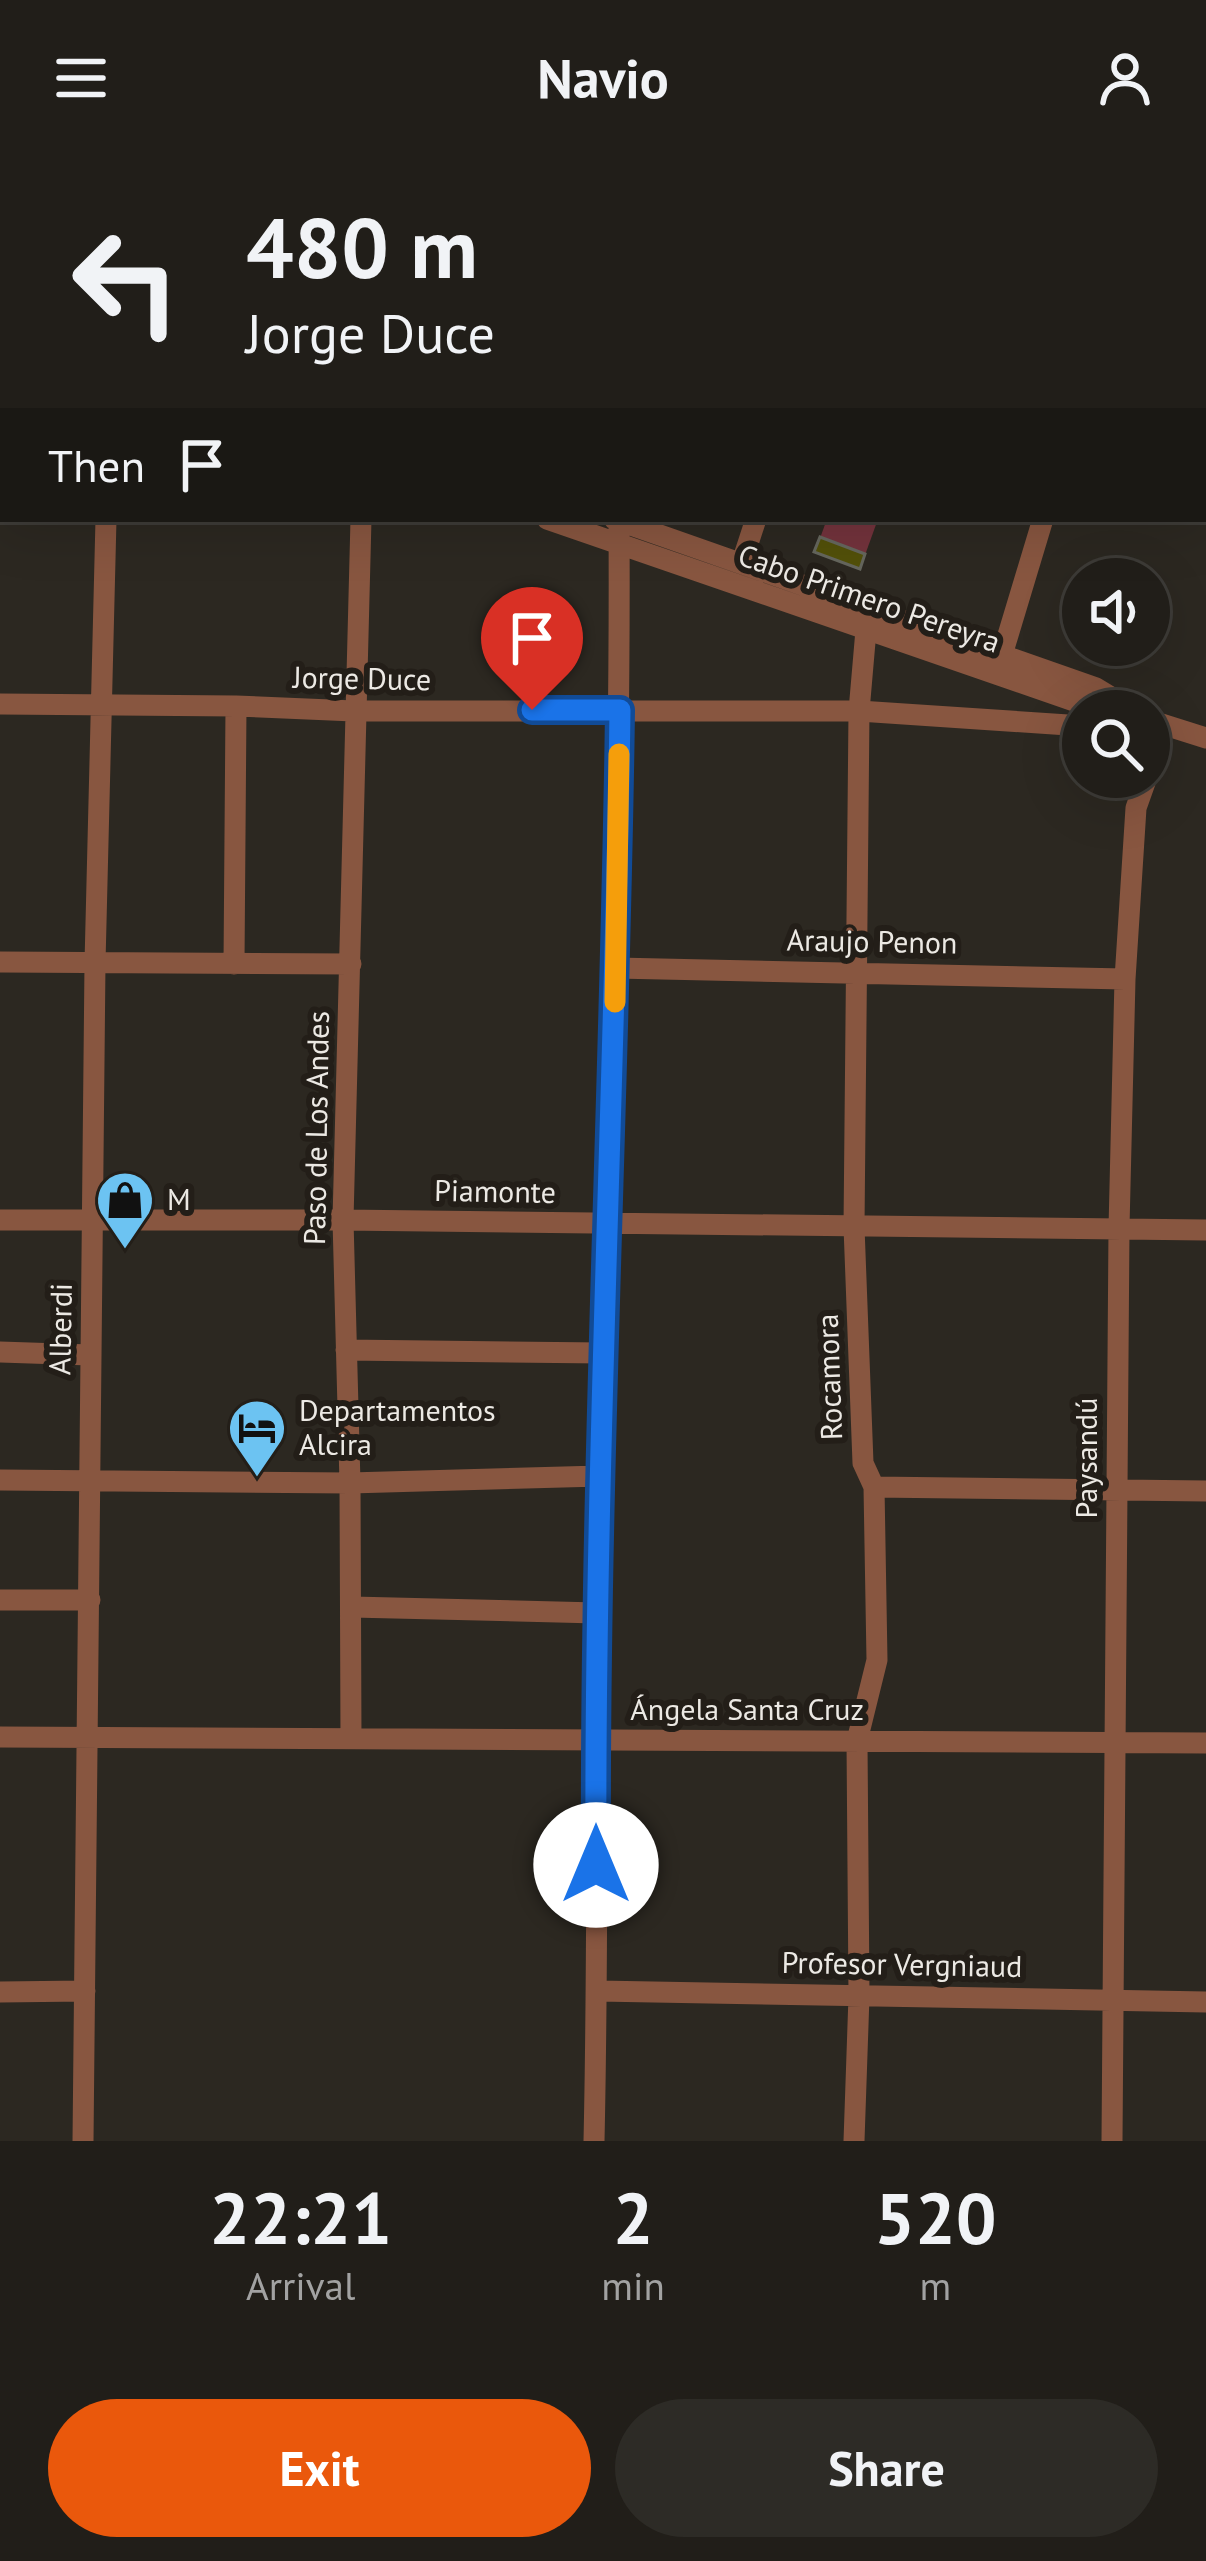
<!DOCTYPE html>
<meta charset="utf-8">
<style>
body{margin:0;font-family:"PT Sans",sans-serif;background:#2d2b26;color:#f1f3f6;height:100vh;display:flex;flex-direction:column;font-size:45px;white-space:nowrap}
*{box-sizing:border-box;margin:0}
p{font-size:39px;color:#a2a2a2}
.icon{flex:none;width:66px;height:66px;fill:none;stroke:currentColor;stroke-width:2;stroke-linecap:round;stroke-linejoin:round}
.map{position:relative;height:1985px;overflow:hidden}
.sheet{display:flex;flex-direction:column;background:#211e19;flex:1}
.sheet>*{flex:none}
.guide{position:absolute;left:0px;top:0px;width:1206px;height:366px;box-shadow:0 12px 48px #0002,0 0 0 3px #3e3c38;background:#211e19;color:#f1f3f6;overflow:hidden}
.fabs{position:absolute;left:1062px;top:402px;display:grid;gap:24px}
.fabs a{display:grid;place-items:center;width:108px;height:108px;border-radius:50%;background:#211e19;box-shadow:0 12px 48px #0002,0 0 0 3px #3e3c38;font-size:60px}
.pin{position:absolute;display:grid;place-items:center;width:102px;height:102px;color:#fff;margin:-123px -51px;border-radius:50% 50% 50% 0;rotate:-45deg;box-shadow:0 0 12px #0007}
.pin .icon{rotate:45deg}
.me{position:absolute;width:132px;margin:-66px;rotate:0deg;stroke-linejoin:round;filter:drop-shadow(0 0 9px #0008)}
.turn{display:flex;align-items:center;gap:42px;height:252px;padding:0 48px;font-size:54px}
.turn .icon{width:156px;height:156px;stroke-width:2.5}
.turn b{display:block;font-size:84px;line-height:102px}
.then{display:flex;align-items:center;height:114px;padding:0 48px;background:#0003;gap:24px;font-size:45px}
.eta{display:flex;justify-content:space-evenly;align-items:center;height:204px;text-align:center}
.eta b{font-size:72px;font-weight:600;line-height:84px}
.cta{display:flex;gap:24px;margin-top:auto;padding:24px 48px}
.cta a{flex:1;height:138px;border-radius:72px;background:#ea580c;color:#fff;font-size:48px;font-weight:600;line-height:138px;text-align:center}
.cta a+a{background:#2d2b26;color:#f1f3f6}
header{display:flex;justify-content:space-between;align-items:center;height:156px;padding:0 48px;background:#211e19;font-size:54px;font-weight:600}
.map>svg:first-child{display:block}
.green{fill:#73333c}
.building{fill:#525009;stroke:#65665d;stroke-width:3}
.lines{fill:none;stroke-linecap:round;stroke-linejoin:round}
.minor{stroke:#885640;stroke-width:21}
.route-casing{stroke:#114b97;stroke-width:30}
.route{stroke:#1a73e8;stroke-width:21}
.slow{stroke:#f59e0b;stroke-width:21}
.labels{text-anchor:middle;stroke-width:12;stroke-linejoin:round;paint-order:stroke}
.street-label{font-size:30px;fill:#ece9e4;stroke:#231e18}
.poi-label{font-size:30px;fill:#ece9e4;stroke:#231e18;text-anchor:start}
</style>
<header><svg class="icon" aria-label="menu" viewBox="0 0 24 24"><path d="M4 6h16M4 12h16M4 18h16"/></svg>Navio<svg class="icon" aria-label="person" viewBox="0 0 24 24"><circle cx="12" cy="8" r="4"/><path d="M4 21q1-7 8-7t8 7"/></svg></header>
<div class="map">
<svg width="1206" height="1985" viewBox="0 0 1206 1985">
<rect width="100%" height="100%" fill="#2c2821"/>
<path class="green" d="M827,363h51l-18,50 -45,-17z"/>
<path class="building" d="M820,381l45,17 -5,15 -46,-17z"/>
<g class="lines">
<path class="minor" d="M400,0l8,3
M0,1l6,2
M204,3l1,-3
M466,3l1,-3
M692,3l1,-3
M0,145l3,1
M0,176l3,1
M0,300h3
M547,363l556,192
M614,363l482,169 38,23
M742,406l14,-43
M1002,499l41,-136
M0,548l236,2 118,5h505l224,15
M1149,564l57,18
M0,806l351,2
M234,808l2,-258
M616,812l509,11
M0,1064h343l863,10
M346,1194l257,3
M0,1196l90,3
M0,1324l350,3 250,-7
M874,1331l332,4
M0,1444h90
M352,1451l245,6
M0,1581l1206,6
M351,1582l-1,-255 -7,-263 18,-701
M598,1835l608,11
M0,1836l85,-1
M83,1985l12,-1178 11,-444
M594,1985c5,-220 1,-441 6,-661 7,-320 21,-639 19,-959
M854,1985l5,-145 -2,-255 20,-81 -3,-173 -11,-24 -9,-236 5,-516 9,-104
M1112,1985l7,-913 6,-249 11,-171 11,-31"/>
</g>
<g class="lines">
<g class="route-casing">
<path id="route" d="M532,554h88c-5,385 -26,770 -24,1155"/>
</g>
<use href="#route" class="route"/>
<path class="slow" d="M615,846l4,-248"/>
</g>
<defs>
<g id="shop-pin" transform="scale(3)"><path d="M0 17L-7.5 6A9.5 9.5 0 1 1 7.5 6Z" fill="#6cc3f2" stroke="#231e18"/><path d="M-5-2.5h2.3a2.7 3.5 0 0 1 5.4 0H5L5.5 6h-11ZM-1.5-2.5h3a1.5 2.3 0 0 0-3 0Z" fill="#111"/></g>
<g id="hotel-pin" transform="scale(3)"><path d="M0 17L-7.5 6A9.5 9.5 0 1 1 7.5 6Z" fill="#6cc3f2" stroke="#231e18"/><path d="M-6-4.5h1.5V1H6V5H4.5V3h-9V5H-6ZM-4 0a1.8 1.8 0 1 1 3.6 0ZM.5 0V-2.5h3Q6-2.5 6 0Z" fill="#111"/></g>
</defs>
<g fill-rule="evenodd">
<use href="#shop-pin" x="125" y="1044"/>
<use href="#hotel-pin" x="257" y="1272"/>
</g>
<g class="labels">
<g class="street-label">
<text transform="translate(869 443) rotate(19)" y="10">Cabo Primero Pereyra</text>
<text transform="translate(362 523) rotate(1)" y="10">Jorge Duce</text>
<text transform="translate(872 786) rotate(1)" y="10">Araujo Penon</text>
<text transform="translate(317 972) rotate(-89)" y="10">Paso de Los Andes</text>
<text transform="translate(495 1036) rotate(1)" y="10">Piamonte</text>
<text transform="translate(61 1173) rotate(-89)" y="10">Alberdi</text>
<text transform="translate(830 1221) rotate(-92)" y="10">Rocamora</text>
<text transform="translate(1087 1302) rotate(-90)" y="10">Paysandú</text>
<text x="747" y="1564">Ángela Santa Cruz</text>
<text transform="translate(902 1809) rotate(1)" y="10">Profesor Vergniaud</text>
</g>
<g class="poi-label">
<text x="167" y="1054">M</text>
<text x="299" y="1265">Departamentos<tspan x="299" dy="34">Alcira</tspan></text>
</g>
</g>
</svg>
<div class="fabs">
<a><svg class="icon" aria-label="sound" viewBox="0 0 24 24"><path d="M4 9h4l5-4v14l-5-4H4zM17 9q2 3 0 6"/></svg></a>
<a><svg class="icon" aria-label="search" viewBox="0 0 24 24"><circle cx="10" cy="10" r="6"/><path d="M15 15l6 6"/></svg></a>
</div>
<div class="pin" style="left:532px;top:554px;background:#d93025"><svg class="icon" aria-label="arrive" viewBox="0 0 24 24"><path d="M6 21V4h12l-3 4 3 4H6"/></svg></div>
<svg class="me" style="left:596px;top:1709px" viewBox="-20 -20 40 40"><circle r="19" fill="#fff"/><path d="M0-13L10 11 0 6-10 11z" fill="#1a73e8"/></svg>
<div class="guide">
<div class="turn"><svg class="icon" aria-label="left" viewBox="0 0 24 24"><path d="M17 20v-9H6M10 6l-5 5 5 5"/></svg><div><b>480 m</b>Jorge Duce</div></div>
<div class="then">Then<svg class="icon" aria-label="arrive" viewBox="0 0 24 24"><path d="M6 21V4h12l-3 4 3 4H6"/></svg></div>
</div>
</div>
<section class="sheet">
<div class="eta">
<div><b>22:21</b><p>Arrival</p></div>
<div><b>2</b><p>min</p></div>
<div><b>520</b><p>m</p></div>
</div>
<div class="cta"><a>Exit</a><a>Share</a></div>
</section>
